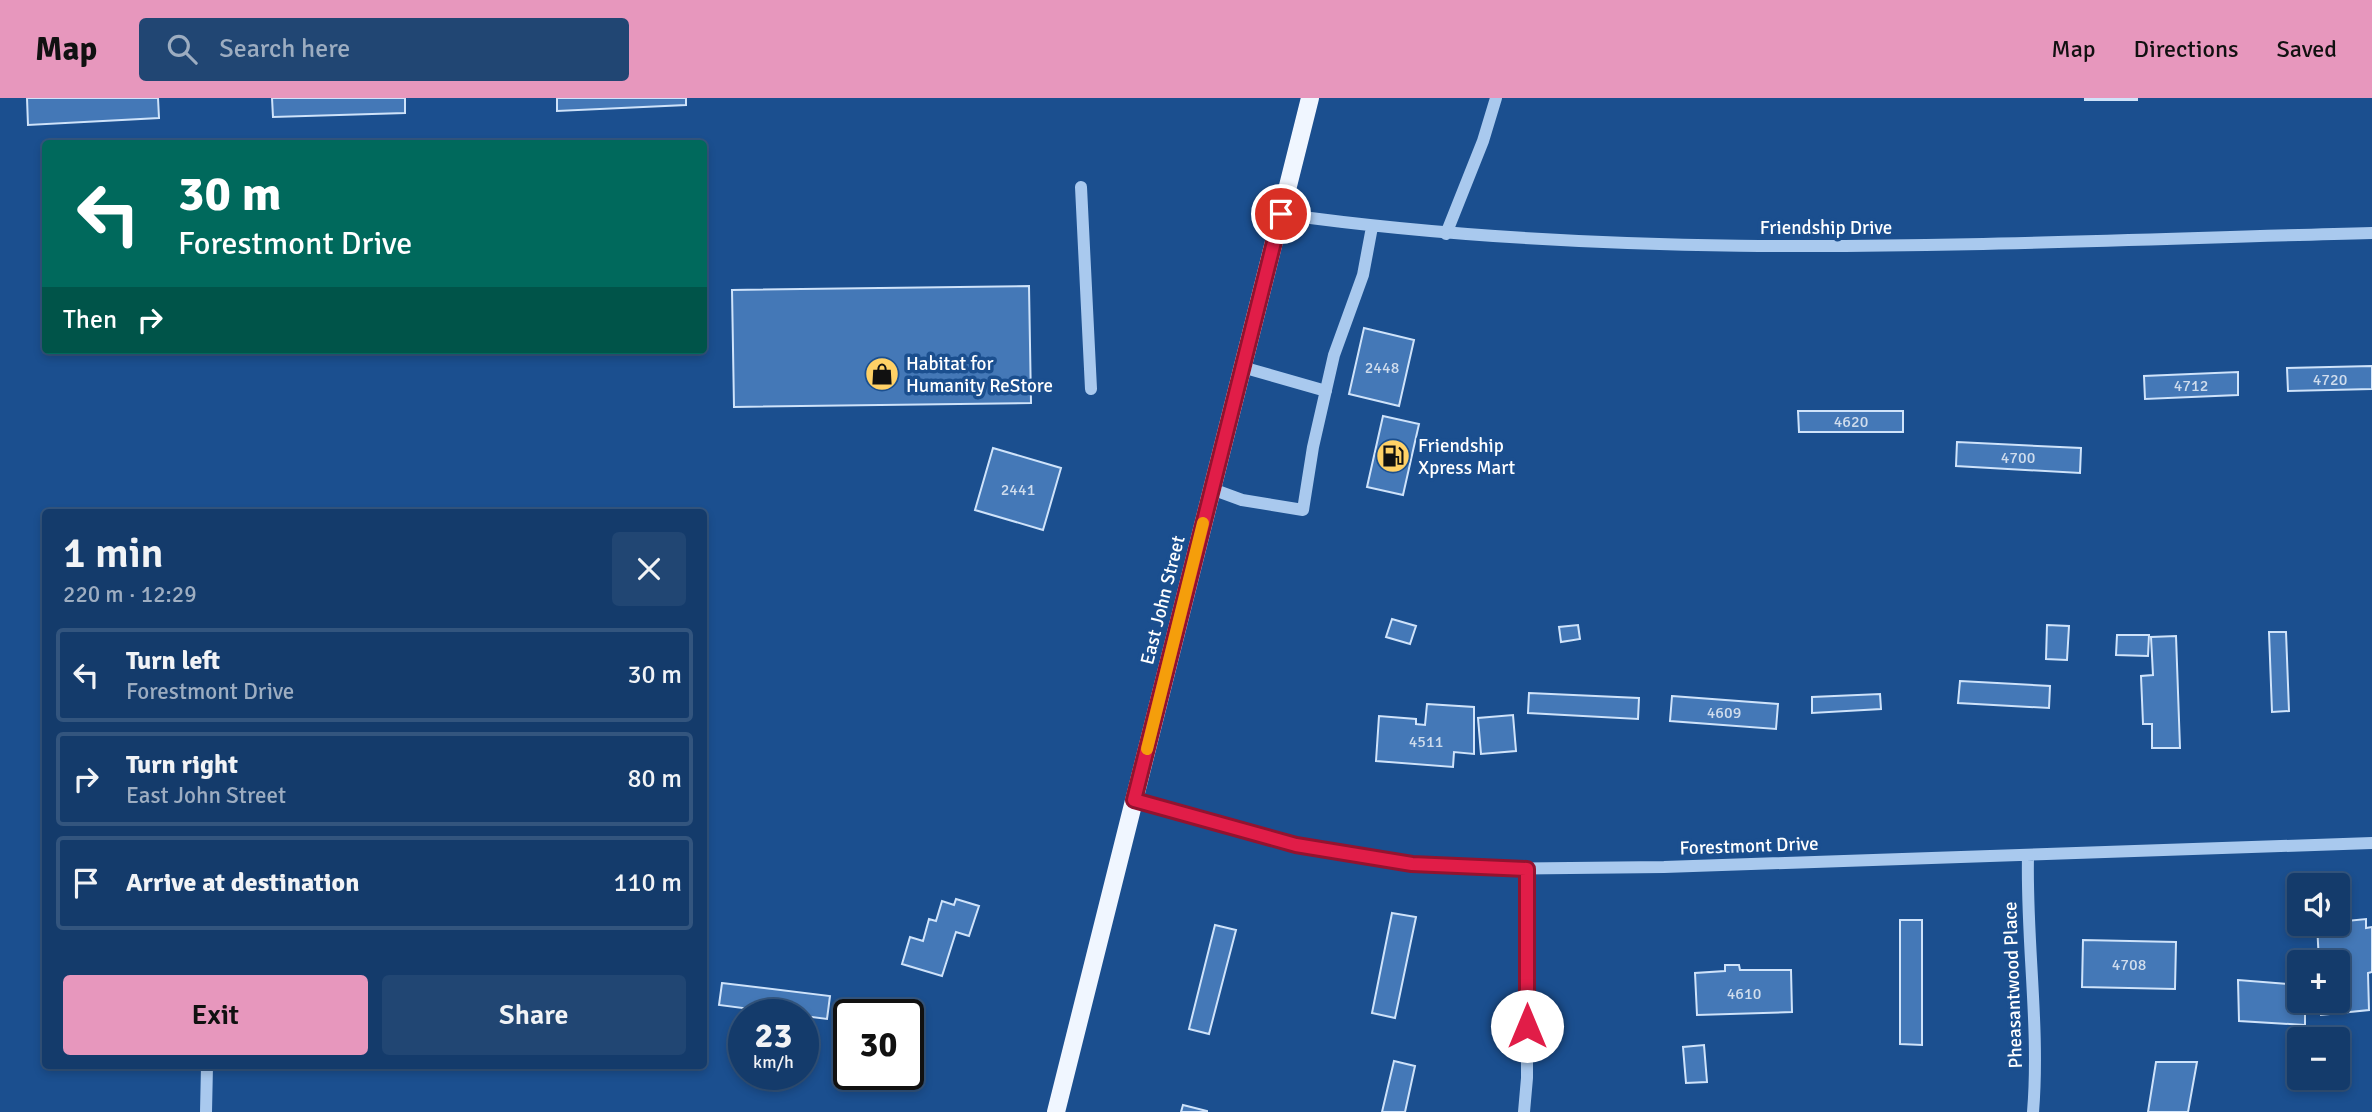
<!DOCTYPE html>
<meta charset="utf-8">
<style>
body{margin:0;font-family:Signika,sans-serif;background:#214673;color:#f1f3f6;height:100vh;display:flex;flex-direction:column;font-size:26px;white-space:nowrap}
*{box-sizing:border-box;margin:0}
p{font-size:23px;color:#9dadc1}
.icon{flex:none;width:38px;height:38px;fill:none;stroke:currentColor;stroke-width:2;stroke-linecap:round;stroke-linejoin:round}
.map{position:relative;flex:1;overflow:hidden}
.details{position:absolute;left:42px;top:411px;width:665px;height:560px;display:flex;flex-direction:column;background:#143b6b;border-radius:7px;box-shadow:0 4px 10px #0003,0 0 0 2px #33557e}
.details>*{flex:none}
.top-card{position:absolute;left:42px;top:42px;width:665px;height:214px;border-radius:7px;box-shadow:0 4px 10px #0003,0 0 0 2px #33557e;background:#00695c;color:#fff;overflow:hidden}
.tools{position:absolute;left:2287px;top:775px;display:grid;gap:14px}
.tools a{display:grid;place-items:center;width:63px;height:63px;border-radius:7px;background:#143b6b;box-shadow:0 4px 10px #0003,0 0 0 2px #33557e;font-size:35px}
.speed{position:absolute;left:728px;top:901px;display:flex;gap:14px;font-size:35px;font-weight:700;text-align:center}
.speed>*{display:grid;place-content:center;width:91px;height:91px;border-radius:50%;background:#143b6b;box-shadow:0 4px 10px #0003,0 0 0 2px #33557e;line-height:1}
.speed small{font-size:18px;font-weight:400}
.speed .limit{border:4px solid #111;border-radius:10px;background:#fff;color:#111}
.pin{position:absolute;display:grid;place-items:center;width:60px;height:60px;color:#fff;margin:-30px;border:4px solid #fff;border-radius:50%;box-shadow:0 2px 7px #0007}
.me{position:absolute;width:77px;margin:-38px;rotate:0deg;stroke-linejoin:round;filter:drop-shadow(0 0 5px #0008)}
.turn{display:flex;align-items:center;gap:24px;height:147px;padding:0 21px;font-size:32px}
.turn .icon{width:91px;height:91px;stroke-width:2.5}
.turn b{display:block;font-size:49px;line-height:60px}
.then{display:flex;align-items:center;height:66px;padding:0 21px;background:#0003;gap:14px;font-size:26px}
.round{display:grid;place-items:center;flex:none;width:74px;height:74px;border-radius:7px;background:#214673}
.overview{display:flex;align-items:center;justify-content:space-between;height:119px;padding:0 21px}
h1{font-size:42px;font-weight:600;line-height:52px}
.primary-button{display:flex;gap:14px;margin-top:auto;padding:14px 21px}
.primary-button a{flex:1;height:80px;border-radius:7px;background:#e797bd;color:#111;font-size:28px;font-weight:600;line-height:80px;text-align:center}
.primary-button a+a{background:#214673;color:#f1f3f6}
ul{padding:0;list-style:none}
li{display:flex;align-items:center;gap:21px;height:94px;margin:0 14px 10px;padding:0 7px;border:4px solid #33557e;border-radius:7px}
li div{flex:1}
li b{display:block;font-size:26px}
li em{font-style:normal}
header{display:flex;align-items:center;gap:42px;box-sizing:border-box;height:98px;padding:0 35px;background:#e797bd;color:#111}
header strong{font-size:33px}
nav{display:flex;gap:38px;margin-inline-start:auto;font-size:24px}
.search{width:490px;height:63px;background:#214673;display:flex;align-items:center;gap:18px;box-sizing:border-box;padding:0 24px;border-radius:7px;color:#9dadc1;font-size:26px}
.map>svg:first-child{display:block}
.building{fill:#4478b7;stroke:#cfe3fa;stroke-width:2}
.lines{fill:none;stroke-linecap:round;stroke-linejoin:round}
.minor{stroke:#a9c9ee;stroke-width:12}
.major{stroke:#f0f6ff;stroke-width:18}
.route-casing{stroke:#92132f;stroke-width:18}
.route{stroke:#e11d48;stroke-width:12}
.slow{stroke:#f59e0b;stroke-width:12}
.labels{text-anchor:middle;stroke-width:7;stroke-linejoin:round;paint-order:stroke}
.number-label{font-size:16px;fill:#d0dded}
.street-label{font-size:19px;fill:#fff;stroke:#1b4f8f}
.poi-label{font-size:19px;fill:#fff;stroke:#1b4f8f;text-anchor:start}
</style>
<header>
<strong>Map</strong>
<div class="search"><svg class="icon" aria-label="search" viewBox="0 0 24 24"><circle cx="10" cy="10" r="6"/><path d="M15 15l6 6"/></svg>Search here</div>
<nav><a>Map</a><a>Directions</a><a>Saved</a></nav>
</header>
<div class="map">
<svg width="2372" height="1014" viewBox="0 0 2372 1014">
<rect width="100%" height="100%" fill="#1b4f8f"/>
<path class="building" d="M27,0h131l1,20 -131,7z
M272,0h133v15l-132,4z
M557,0h129v7l-129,6z
M2085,0h52v2h-52z
M1029,188l2,117 -297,4 -2,-117z
M1364,230l50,12 -15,66 -50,-12z
M2372,268v23l-84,2 -1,-23z
M2238,274v23l-93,4 -1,-23z
M1798,313h105v21h-104z
M1383,318l36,8 -16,71 -36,-8z
M1957,344l124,6 -1,25 -124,-7z
M993,350l68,20 -18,62 -68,-20z
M1392,521l24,7 -6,18 -24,-7z
M1578,527l2,14 -19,3 -2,-15z
M2047,527l22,1 -2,34 -21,-1z
M2269,534h17l3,79 -17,1z
M2117,537h32l-1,21 -32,-1z
M2176,538l4,112h-28v-24h-9l-2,-48 12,-1 -2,-38z
M1960,583l90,5 -1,22 -91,-5z
M1529,595l110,5 -1,21 -110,-6z
M1880,596l1,15 -69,4v-16z
M1672,598l106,8 -2,25 -106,-8z
M1427,606l47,3v47l-20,-2 -1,15 -77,-6 3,-45 37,3v5l9,1z
M1513,617l3,36 -35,3 -3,-36z
M956,801l23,7 -10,30 -13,-4 -14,44 -40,-12 8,-27 13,4 6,-22 7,2 6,-20 12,4z
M1392,815l24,4 -21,101 -23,-5z
M2366,821v9l6,-1v45l-4,1 1,37 -48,5 -1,-14h18v-39h-19l-2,-38z
M1900,822h22v125l-22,-1z
M1215,827l21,5 -27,104 -20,-5z
M2083,842l93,2 -1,47 -93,-2z
M1725,867h14l1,5h51l1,42 -95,3 -2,-42 30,-2z
M2238,882l62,5v16h5v24l-66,-4z
M722,885l108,13 -3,23 -108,-14z
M1704,947l3,37 -21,1 -3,-36z
M1394,963l21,5 -10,46h-23z
M2156,964h41l-9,50h-40z
M1183,1007l24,6v1h-26z"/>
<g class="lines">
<path class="minor" d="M1081,89l10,202
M1281,116c362,51 727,28 1091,19
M1446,136l37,-93 13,-43
M1242,269l84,24
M1212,391l30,11 61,10 10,-63 21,-92 29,-80 9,-48
M1134,701l162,46 116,19 75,5 177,-2 708,-24
M2028,758c-2,85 12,171 5,256
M206,1014l1,-46
M1524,1014l3,-34v-209"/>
<path class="major" d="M1056,1014l254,-1014"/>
</g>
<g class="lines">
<g class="route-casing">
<path id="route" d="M1281,116l-147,586 162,45 116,19 115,5v157"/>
</g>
<use href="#route" class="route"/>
<path class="slow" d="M1147,651l56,-226"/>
</g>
<defs>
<g id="shop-disc" transform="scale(1.75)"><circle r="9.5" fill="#ffd166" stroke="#1b4f8f"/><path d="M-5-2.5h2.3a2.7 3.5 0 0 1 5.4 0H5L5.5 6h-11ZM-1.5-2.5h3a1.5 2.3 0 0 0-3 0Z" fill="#111"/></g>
<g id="fuel-disc" transform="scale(1.75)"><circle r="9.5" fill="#ffd166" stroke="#1b4f8f"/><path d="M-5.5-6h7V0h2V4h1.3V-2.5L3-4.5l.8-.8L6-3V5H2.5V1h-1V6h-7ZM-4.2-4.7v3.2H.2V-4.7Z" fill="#111"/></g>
</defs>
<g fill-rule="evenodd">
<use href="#shop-disc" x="882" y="276"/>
<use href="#fuel-disc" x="1393" y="358"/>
</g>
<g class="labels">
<g class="number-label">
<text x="1382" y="275">2448</text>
<text x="2330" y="287">4720</text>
<text x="2191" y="293">4712</text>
<text x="1851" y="329">4620</text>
<text x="2018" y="365">4700</text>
<text x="1018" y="397">2441</text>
<text x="1724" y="620">4609</text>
<text x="1426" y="649">4511</text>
<text x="2129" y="872">4708</text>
<text x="1744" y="901">4610</text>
</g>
<g class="street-label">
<text x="1826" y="136">Friendship Drive</text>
<text transform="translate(1162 502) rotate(-76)" y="7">East John Street</text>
<text transform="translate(1749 747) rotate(-2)" y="7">Forestmont Drive</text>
<text transform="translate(2012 887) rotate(-92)" y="7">Pheasantwood Place</text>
</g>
<g class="poi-label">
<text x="906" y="272">Habitat for<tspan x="906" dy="22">Humanity ReStore</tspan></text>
<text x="1418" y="354">Friendship<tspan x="1418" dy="22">Xpress Mart</tspan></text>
</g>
</g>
</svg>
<div class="tools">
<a><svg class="icon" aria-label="sound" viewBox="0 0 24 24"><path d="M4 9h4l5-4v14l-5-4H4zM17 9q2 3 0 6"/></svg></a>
<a>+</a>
<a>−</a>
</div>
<div class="speed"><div>23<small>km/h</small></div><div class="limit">30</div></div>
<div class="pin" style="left:1281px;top:116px;background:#d93025"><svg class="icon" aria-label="arrive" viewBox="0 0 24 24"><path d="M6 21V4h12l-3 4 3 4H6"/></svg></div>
<svg class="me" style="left:1527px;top:928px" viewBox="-20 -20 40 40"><circle r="19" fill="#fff"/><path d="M0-13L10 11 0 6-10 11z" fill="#e11d48"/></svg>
<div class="top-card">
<div class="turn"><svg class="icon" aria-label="left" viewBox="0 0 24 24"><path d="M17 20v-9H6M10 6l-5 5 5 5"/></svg><div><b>30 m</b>Forestmont Drive</div></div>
<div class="then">Then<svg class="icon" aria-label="right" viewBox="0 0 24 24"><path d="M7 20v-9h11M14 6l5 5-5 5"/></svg></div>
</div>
<section class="details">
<div class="overview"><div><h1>1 min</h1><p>220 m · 12:29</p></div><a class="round"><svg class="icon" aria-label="close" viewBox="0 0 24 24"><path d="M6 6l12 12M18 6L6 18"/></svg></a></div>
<ul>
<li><svg class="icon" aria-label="left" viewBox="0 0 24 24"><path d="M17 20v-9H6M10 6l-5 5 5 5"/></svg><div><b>Turn left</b><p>Forestmont Drive</p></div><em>30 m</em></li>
<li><svg class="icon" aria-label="right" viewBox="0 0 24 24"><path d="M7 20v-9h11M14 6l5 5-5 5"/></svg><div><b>Turn right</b><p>East John Street</p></div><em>80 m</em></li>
<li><svg class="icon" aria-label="arrive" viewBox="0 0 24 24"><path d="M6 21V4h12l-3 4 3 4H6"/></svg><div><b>Arrive at destination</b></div><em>110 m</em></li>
</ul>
<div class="primary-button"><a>Exit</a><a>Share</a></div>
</section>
</div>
